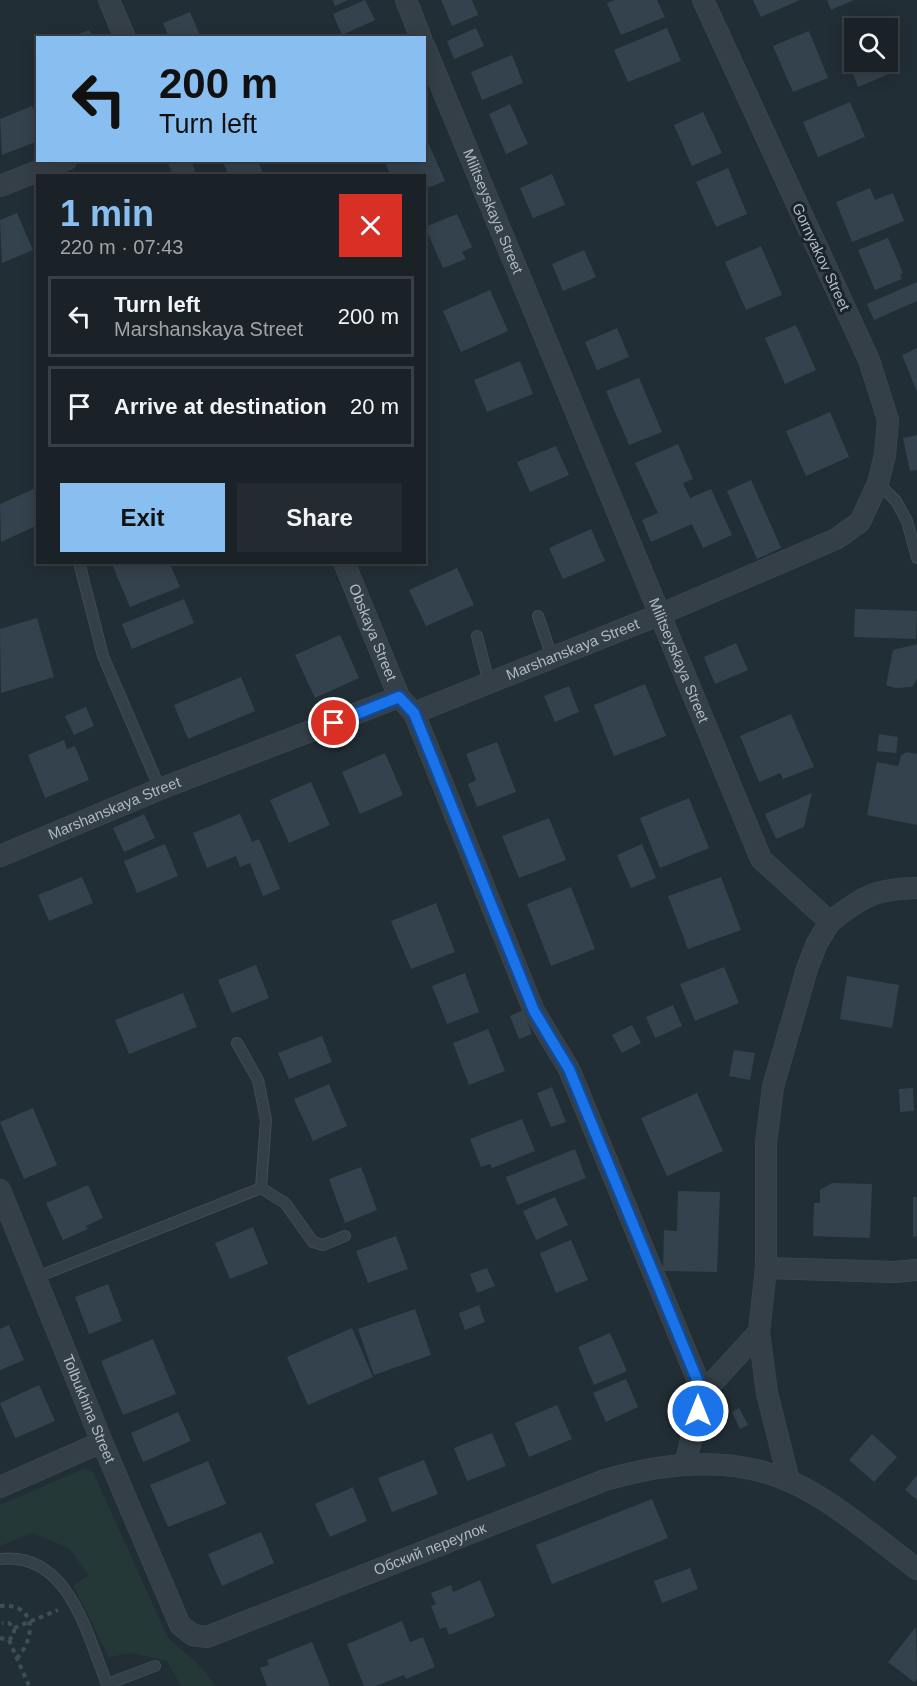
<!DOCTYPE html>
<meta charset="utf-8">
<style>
body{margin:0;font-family:Helvetica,sans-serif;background:#232a30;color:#f1f3f6;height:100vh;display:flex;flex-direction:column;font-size:22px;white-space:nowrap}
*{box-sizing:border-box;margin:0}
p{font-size:20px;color:#9fa4a8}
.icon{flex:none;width:33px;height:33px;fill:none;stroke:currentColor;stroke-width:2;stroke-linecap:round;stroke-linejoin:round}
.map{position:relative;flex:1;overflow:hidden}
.panel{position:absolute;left:36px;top:174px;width:390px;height:390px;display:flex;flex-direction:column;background:#1a2228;border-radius:0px;box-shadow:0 3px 15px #0003,0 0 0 2px #383f45}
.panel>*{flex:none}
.banner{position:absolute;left:36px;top:36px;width:390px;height:126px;border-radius:0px;box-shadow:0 3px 15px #0003,0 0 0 2px #383f45;background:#88bff0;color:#111;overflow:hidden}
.controls{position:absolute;left:844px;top:18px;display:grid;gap:12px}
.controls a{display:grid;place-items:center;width:54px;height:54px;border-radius:0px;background:#1a2228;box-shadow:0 3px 15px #0003,0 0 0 2px #383f45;font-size:30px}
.pin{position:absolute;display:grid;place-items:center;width:51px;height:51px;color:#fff;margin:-26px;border:3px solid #fff;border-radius:50%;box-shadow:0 2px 6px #0007}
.me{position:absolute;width:66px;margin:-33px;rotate:0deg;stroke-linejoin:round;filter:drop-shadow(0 0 4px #0008)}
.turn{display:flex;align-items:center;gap:21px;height:126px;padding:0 24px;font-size:27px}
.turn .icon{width:78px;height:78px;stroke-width:2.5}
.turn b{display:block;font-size:42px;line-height:51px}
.round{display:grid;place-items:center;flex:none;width:63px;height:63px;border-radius:0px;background:#232a30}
.headline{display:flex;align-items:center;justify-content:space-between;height:102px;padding:0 24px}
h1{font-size:36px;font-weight:600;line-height:45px;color:#88bff0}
.cta{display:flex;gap:12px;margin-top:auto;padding:12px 24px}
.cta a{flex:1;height:69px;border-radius:0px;background:#88bff0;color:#111;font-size:24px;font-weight:600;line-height:69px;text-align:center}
.cta a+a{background:#232a30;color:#f1f3f6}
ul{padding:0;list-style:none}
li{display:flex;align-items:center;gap:18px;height:81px;margin:0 12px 9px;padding:0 12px;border:3px solid #383f45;border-radius:0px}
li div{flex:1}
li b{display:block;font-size:22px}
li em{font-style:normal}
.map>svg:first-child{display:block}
.green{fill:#243837}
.building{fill:#34424d}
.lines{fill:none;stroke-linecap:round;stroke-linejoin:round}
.service-casing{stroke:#414b54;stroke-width:12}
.minor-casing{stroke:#414b54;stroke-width:22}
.path{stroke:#3c504f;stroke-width:4;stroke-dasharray:4.5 4.5;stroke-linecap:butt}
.service{stroke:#353f47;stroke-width:10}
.minor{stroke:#353f47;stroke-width:21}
.route-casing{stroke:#114b97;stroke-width:15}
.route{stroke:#1a73e8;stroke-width:10}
.labels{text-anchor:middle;stroke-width:6;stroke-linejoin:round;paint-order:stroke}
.street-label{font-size:15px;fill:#b0bac4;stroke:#1b242c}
</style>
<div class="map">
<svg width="917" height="1686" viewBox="0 0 917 1686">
<rect width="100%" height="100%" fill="#222e36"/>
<path class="green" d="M83,1469l10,3 75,166 30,26 18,22h-35l-14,-25 -36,-8 -22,4 -36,-72 16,-10 -20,-27 -37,-15 -32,13v-41z"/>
<path class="building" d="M333,0h15l-13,6z
M365,0l10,20 -33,15 -9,-21z
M441,0h31l6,15 -26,11z
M615,0h42l8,17 -44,18 -14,-32z
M753,0h47l-39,17z
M827,0h27l-23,10z
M190,12l11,26h-32l-6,-15z
M476,28l8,18 -30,13 -7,-18z
M667,28l14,33 -53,21 -14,-32z
M89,30l4,7h-22z
M809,31l19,47 -35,14 -20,-46z
M512,55l11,28 -41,17 -11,-28z
M867,62h22l5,10 -36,15 -7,-19z
M850,102l15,35 -47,20 -15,-35z
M510,104l18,40 -22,10 -17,-40z
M32,106l6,13v22l-36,14 -2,-36z
M703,112l19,41 -30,13 -18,-41z
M427,140l18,41 -21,8v-13h-33l-7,-16h40v-19z
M222,160h36l6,16h-35z
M728,168l19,46 -31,13 -20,-45z
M552,174l13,31 -32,13 -13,-30z
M870,188l5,12 18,-7 11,28 -52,21 -16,-40z
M17,213l16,37 -31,13 -2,-43z
M457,214l15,33 -10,5 4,7 -23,9 -18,-41z
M888,238l15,35 -3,2 2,4 -27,11 -17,-40z
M761,246l21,49 -36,15 -21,-48z
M584,250l12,27 -33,14 -11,-27z
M917,282v19l-43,19 -7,-16z
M490,290l18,41 -47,21 -18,-41z
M796,325l20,45 -31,14 -20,-46z
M617,328l12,29 -32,13 -12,-28z
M917,348v44l-15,-37z
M520,361l13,33 -46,18 -13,-32z
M639,378l23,54 -33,13 -23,-54z
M830,412l19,45 -43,19 -20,-45z
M917,435v35l-7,1 -7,-33z
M678,444l15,35 -10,4 7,15 21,-9 21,46 -29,13 -11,-24 -41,18 -9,-22 16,-7 -23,-50z
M556,446l13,29 -39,17 -13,-30z
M751,480l30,68 -24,11 -30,-68z
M38,487v38l-37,17 -1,-38z
M591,529l14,32 -42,18 -14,-31z
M111,562h58l11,25 -50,20z
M457,568l17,37 -48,21 -17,-36z
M184,599l10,24 -62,26 -10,-25z
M855,609l62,2 -1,28 -62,-2z
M37,618l17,59 -53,16 -1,-64z
M340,635l19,43 -44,20 -20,-43z
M736,643l12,27 -33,14 -11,-27z
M917,644v35l-5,8 -17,1 -9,-3 7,-35z
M241,677l14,34 -67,28 -14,-34z
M645,684l21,52 -52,20 -20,-51z
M569,686l10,26 -24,10 -11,-26z
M86,707l8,19 -20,9 -9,-19z
M791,714l23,53 -31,12 -3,-6 -21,9 -19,-46z
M879,734l19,3 -2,16 -19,-2z
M64,740l3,9 8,-3 14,34 -44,18 -17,-43z
M497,742l19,50 -39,15 -9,-23 8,-4 -10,-26z
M906,752l11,2v71l-50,-10 10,-53 21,4 3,-10z
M385,753l18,42 -43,19 -18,-42z
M311,782l19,43 -41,18 -19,-43z
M812,793l-8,34 -28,12 -11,-25z
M689,798l20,50 -49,20 -20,-50z
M144,814l11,24 -31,14 -11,-24z
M240,814l12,28 7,-3 21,50 -17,7 -13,-33 -10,4 -4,-11 -29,12 -14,-35z
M549,818l17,42 -47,18 -17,-42z
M165,844l13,32 -41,17 -13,-32z
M642,844l14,34 -25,10 -14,-33z
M82,877l11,26 -44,18 -11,-26z
M721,877l20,53 -53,19 -20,-53z
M571,887l24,62 -44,17 -24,-62z
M436,903l19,49 -44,17 -20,-48z
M256,965l13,33 -37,15 -14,-33z
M724,967l15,36 -44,18 -15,-37z
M465,973l14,39 -32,12 -15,-38z
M847,976l52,9 -7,43 -52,-9z
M183,993l14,34 -68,27 -14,-34z
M673,1005l9,21 -27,12 -9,-21z
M523,1010l9,24 -13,5 -9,-23z
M632,1025l9,18 -19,10 -10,-18z
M488,1029l17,42 -36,14 -16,-42z
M322,1036l10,26 -43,17 -11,-26z
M734,1050l21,3 -5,27 -21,-4z
M329,1084l18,42 -34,15 -19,-42z
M552,1087l14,35 -15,5 -14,-34z
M913,1088l1,23 -14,1 -1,-23z
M697,1093l26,58 -56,25 -26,-58z
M33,1108l24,57 -33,14 -24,-57z
M522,1119l13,32 -43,17 -2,-4 -9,3 -11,-28z
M575,1149l11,29 -69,27 -11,-28z
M361,1167l16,43 -32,13 -16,-44z
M832,1183l40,1 -2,54 -57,-2 1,-33h6v-13z
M88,1185l15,33 -17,8 2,3 -25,11 -17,-37z
M678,1191l42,1 -3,80 -54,-1 1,-41 13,1z
M555,1197l13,28 -32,15 -13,-29z
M913,1197h4v39l-4,1z
M253,1227l15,37 -38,15 -15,-36z
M396,1236l12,33 -40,14 -12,-32z
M571,1240l17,40 -32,13 -16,-40z
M487,1268l8,18 -18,7 -7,-19z
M108,1284l14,37 -33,13 -14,-37z
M479,1305l6,17 -20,8 -6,-17z
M415,1309l16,46 -57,20 -16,-46z
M9,1325l15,35 -24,10v-41z
M352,1328l21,49 -65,28 -21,-48z
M610,1333l17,38 -33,14 -16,-38z
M153,1339l23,55 -53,21 -22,-54z
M626,1379l12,28 -32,15 -13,-29z
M39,1385l16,36 -40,17 -15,-35z
M557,1405l15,34 -43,18 -14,-34z
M739,1408l9,17 -8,4 -8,-17z
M178,1412l13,29 -48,21 -12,-29z
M492,1433l14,33 -39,15 -13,-33z
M872,1434l25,23 -23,25 -25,-22z
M424,1460l14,34 -46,18 -14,-34z
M208,1461l18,43 -58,23 -18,-42z
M917,1475v25l-12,-10z
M353,1487l14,34 -37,16 -15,-33z
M652,1499l16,39 -116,46 -16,-39z
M261,1532l13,31 -52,23 -14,-32z
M690,1568l8,21 -36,14 -8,-22z
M480,1580l15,36 -46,19 -3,-8 -6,2 -9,-23 5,-2 -5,-11 20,-8 2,7z
M402,1621l8,21 13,-5 12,30 -29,12 -2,-4 -28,11h-12l-17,-42z
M916,1627l1,52 -3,3 -26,-20z
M312,1642l18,44h-63l-7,-18 9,-3 -2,-5z"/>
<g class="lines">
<g class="service-casing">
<path id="service" d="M878,483l18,18 11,20 10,37
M79,562l24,94 57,133
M538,616l14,41
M477,636l12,47
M237,1043l21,37 8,40 -5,68 24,15 28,39 10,3 22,-9
M37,1277l224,-89
M0,1559c69,-8 87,76 107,125l48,-18"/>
</g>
<g class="minor-casing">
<g id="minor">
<path d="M109,0l16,38"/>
<path d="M406,0l15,38"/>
<path id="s1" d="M424,45l337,814 69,63 -13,21 -10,26 -34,118 -7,56v125l-7,64 8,61 22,88"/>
<path d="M179,160l6,16"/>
<path d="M0,186l66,-26"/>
<path id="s2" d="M344,562l55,135 15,16 120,298 35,58 134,324"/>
<path id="s3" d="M414,713l247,-99 175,-75 24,-17 18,-39 7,-28 3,-35 -19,-60 -166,-360"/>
<path id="s4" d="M0,856l160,-67 239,-92"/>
<path d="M830,922c33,-26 45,-33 87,-34"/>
<path id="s5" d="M0,1190l102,252 78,183 13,10 14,2 398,-157c58,-17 126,-25 184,1 46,20 87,58 128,88"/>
<path d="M766,1268l128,4 23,-2"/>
<path d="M685,1464l18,-71 56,-61"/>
<path d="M0,1487l102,-45"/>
</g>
</g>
<path class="path" d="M0,1606c37,-3 36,31 17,52
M14,1628l44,-18
M0,1638l9,2 5,-5v-7l-5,-5h-7
M9,1640l20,46"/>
<use href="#service" class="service"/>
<use href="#minor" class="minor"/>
</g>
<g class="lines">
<g class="route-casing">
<path id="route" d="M334,723l65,-26 15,16 120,298 35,58 134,325 -5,17"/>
</g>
<use href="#route" class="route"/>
</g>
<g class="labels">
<g class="street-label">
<text dy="5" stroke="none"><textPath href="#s1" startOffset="180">Militseyskaya Street</textPath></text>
<text transform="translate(821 257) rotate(65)" y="5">Gornyakov Street</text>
<text dy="5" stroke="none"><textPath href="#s2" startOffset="76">Obskaya Street</textPath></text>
<text dy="5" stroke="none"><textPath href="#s3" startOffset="171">Marshanskaya Street</textPath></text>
<text dy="5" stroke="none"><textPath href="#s1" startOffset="666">Militseyskaya Street</textPath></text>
<text dy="5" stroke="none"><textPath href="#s4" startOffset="124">Marshanskaya Street</textPath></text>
<text dy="5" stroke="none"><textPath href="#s5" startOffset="236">Tolbukhina Street</textPath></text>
<text dy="5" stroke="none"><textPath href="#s5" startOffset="741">Обский переулок</textPath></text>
</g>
</g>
</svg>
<div class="controls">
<a><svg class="icon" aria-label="search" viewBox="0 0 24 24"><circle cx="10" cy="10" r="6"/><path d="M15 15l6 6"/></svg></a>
</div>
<div class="pin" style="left:334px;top:723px;background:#d93025"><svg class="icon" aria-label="arrive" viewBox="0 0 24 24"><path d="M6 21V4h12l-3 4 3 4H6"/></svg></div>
<svg class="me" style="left:698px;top:1411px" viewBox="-20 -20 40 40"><circle r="17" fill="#1a73e8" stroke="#fff" stroke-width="3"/><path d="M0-11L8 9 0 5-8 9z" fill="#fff"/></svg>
<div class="banner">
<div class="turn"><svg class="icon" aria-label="left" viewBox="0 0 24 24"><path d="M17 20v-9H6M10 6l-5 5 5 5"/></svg><div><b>200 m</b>Turn left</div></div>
</div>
<section class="panel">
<div class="headline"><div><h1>1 min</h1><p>220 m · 07:43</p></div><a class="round" style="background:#d93025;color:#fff"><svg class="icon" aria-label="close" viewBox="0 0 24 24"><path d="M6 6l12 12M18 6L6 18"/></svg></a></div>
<ul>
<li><svg class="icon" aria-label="left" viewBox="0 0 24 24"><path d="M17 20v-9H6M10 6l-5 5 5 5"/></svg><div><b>Turn left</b><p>Marshanskaya Street</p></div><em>200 m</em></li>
<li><svg class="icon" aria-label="arrive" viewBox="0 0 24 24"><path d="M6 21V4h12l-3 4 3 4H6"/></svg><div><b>Arrive at destination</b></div><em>20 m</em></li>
</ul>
<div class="cta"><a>Exit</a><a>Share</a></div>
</section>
</div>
